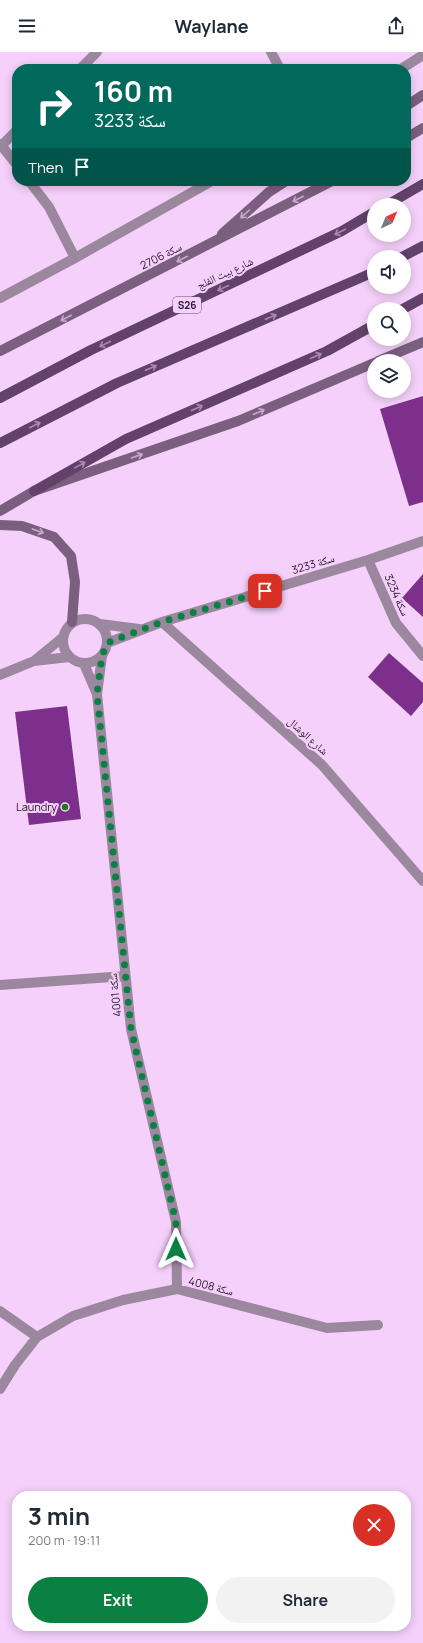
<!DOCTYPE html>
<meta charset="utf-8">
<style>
body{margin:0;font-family:Manrope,"Noto Naskh Arabic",sans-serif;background:#f2f2f3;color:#1f2937;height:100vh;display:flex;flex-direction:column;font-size:15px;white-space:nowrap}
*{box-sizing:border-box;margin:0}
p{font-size:13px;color:#747a83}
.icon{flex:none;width:22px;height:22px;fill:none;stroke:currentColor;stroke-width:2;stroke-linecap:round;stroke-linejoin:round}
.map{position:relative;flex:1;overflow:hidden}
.side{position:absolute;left:12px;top:1439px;width:399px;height:140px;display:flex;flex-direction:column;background:#fff;border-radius:16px;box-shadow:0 2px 10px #0003}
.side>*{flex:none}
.banner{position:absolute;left:12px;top:12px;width:399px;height:122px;border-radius:16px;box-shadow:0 2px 10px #0003;background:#00695c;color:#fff;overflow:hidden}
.needle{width:26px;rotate:44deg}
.controls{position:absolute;left:367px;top:146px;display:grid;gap:8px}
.controls a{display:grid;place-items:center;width:44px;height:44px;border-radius:50%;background:#fff;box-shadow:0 2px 10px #0003;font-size:20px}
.pin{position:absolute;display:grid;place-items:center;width:34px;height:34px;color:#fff;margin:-17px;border-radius:8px;box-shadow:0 2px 6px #0006}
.me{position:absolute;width:44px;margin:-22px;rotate:0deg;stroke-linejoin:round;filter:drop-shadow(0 0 3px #0008)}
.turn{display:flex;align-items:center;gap:14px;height:84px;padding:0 16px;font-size:18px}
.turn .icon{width:52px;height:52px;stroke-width:2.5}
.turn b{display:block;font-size:28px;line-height:34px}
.then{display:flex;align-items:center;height:38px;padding:0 16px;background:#0003;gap:8px;font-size:15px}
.round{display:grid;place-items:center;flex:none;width:42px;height:42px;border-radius:21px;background:#f2f2f3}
.head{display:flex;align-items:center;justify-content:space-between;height:68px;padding:0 16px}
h1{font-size:24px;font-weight:700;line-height:30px}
.primary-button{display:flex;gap:8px;margin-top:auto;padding:8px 16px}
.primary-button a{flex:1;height:46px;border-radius:24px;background:#0b8043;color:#fff;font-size:16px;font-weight:700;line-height:46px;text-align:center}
.primary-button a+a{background:#f2f2f3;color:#1f2937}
header{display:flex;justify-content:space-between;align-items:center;height:52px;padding:0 16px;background:#fff;font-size:18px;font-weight:700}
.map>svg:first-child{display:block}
.building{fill:#7d308b}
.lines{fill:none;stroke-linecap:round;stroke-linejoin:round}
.minor{stroke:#9b889e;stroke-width:10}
.secondary{stroke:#7a5f7f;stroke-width:10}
.primary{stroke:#624268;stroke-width:10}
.oneway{stroke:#c9a8cf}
.oneway2{stroke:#ab89b1}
.route{stroke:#0b8043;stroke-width:7;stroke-dasharray:0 12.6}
.poi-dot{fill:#28751d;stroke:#f4d0fa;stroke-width:1.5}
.labels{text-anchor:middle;stroke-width:4;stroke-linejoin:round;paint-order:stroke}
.shield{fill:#f4d0fa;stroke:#644e68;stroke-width:1}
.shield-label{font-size:10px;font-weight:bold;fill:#261629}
.street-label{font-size:11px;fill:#261629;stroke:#f4d0fa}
.poi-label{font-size:11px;fill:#261629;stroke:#f4d0fa;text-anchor:end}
</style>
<header><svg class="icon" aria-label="menu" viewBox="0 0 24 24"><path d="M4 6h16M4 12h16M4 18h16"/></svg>Waylane<svg class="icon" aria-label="share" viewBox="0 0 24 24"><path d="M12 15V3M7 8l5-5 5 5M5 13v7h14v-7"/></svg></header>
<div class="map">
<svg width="423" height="1591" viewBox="0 0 423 1591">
<rect width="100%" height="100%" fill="#f4d0fa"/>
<path class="building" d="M423,344v106l-14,4 -29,-97z
M423,522v43l-21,-19z
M389,601l34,30v19l-12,14 -43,-39z
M67,654l14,113 -52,6 -14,-113z"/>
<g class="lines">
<path class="minor" d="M271,0l9,17
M80,17l17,-17
M401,17l22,-14
M0,92l17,21
M2,93l15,-15
M29,129l20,26 26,51
M0,246l75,-40 137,-77
M368,508l28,63 27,33
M63 589a22 22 0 1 1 44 0a22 22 0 1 1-44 0Z
M162,570l160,143 101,116
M100,572l39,5
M107,591l55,-21 206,-62 55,-19
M102,604l-5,38 34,335 45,193 1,67
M34,609l28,-23
M84,612l13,30
M0,623l34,-14 35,-4
M0,933l125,-9
M0,1259l37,26
M0,1337l15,-24 22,-28 36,-21 50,-16 54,-11 150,39 51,-3"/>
<path class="secondary" d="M406,54l17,-11
M406,86l17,-10
M222,182l47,-42 17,-11
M0,299l332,-170
M378,309l45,-19
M0,459l34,-20 204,-70 136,-58
M0,473l22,1 32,11 17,19 4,26 -3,40"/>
<path class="primary" d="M387,153l36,-21
M402,205l21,-11
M403,257l20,-11
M0,346l91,-48 251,-119 32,-19
M0,391l117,-60 257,-111
M34,439l92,-52 201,-88 47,-26"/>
</g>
<defs><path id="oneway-shaft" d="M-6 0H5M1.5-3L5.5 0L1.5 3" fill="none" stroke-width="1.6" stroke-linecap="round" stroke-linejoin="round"/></defs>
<g class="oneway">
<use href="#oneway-shaft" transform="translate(298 147) rotate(153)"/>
<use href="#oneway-shaft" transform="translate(245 162) rotate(138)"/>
<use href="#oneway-shaft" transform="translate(182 207) rotate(153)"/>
<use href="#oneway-shaft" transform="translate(66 266) rotate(153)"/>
<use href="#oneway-shaft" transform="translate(259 360) rotate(-23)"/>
<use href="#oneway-shaft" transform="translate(137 404) rotate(-19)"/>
<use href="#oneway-shaft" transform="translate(38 479) rotate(20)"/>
</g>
<g class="oneway2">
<use href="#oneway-shaft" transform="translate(340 180) rotate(153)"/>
<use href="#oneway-shaft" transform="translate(223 236) rotate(155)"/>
<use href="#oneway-shaft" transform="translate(271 265) rotate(-23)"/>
<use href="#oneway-shaft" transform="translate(105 292) rotate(155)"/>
<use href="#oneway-shaft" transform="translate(316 304) rotate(-24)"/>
<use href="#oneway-shaft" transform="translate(151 316) rotate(-23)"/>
<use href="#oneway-shaft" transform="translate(197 356) rotate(-24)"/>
<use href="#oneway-shaft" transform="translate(35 373) rotate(-27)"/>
<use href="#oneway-shaft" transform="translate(80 413) rotate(-29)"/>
</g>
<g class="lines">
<path class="route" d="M176,1197v-27l-45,-193 -34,-335 5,-38 5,-13 55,-21 103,-31"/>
</g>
<circle class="poi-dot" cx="65" cy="755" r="4"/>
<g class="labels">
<rect class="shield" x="173" y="245" width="28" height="16" rx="3"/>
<g class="shield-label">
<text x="187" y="257">S26</text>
</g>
<g class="street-label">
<text transform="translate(161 204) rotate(-27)" y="4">سكة 2706</text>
<text transform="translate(225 221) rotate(-25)" y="4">شارع بيت الفلج</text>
<text transform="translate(313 512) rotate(-17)" y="4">سكة 3233</text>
<text transform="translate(397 543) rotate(66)" y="4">سكة 3234</text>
<text transform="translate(308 684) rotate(42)" y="4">شارع الوشال</text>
<text transform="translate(115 943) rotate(-96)" y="4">سكة 4001</text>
<text transform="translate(211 1234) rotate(14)" y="4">سكة 4008</text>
</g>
<g class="poi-label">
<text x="57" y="759">Laundry</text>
</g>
</g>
</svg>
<div class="controls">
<a><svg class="needle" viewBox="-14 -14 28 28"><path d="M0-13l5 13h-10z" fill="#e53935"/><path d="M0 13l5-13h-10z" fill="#747a83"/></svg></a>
<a><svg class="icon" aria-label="sound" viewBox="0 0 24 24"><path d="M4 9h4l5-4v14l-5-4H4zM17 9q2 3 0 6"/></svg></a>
<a><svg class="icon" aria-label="search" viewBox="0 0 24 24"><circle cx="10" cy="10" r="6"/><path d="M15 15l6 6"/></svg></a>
<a><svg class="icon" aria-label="layers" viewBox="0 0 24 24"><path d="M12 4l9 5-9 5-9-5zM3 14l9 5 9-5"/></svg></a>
</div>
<div class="pin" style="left:265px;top:539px;background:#d93025"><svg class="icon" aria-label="arrive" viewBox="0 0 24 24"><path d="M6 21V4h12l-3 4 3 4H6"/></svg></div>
<svg class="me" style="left:176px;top:1197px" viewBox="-20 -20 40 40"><path d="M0-17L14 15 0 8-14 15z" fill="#0b8043" stroke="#fff" stroke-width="4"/></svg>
<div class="banner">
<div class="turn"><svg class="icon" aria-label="right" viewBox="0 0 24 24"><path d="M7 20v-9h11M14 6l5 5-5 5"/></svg><div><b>160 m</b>سكة 3233</div></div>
<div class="then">Then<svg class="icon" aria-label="arrive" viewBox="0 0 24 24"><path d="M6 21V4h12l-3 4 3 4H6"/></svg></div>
</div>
<section class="side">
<div class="head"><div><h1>3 min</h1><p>200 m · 19:11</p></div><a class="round" style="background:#d93025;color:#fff"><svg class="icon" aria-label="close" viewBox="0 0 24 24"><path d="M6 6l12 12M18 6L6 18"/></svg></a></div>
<div class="primary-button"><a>Exit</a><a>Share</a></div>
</section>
</div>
